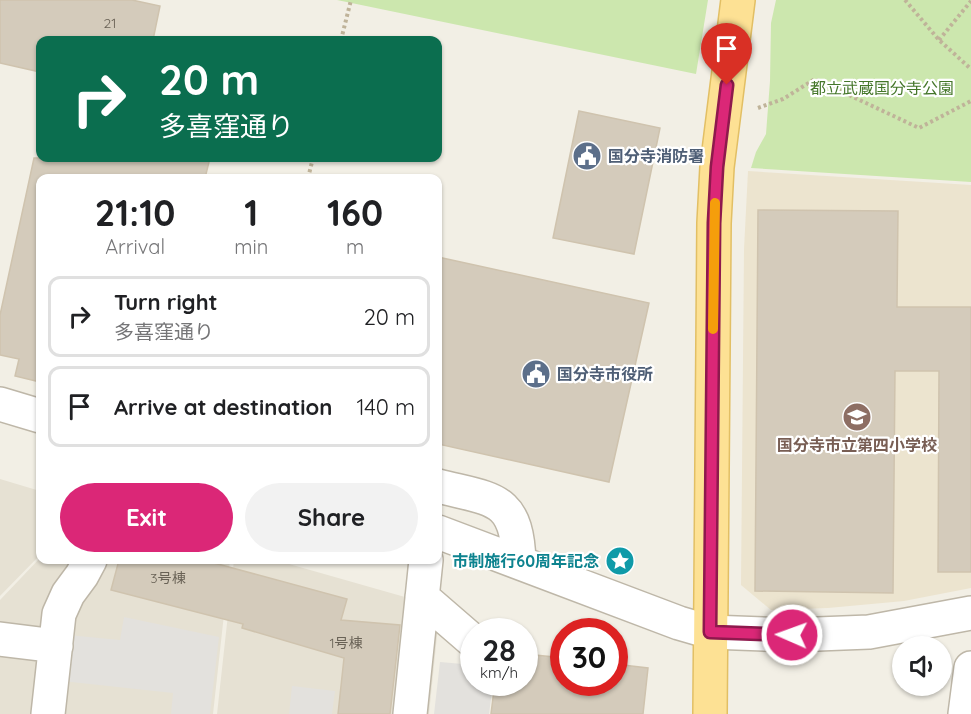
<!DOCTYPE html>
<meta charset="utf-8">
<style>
body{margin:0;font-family:Quicksand,"Noto Sans JP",sans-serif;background:#f2f2f2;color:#202124;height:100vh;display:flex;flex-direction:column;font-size:22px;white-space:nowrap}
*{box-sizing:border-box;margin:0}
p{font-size:20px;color:#757577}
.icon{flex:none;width:33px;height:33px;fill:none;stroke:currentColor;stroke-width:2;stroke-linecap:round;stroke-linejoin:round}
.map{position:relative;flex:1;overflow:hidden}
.panel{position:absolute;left:36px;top:174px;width:406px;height:390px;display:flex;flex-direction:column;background:#fff;border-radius:12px;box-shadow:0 2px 4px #0004}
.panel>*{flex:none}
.hud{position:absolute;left:36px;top:36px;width:406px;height:126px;border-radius:12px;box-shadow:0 2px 4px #0004;background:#0b6e4f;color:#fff;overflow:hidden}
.buttons{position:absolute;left:892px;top:636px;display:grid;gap:12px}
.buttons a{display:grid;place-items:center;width:60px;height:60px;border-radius:50%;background:#fff;box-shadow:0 2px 4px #0004;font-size:30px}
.speed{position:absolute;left:460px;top:618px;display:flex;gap:12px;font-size:30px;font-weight:700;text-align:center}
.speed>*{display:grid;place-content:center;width:78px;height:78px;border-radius:50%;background:#fff;box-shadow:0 2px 4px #0004;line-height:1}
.speed small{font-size:15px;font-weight:400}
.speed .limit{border:9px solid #d22;background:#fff;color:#111}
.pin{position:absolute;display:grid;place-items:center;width:51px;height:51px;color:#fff;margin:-62px -26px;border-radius:50% 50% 50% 0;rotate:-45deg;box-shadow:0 0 6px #0007}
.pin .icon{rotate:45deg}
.me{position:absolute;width:66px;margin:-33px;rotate:272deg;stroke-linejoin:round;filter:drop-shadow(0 0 4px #0008)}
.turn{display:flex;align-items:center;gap:21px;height:126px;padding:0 24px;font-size:27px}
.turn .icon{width:78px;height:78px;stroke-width:2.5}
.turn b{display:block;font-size:42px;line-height:51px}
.eta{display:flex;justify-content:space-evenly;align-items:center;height:102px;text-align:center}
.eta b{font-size:36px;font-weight:700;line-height:42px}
.button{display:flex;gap:12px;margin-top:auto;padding:12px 24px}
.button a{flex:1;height:69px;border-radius:36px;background:#db2777;color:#fff;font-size:24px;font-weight:700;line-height:69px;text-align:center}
.button a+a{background:#f2f2f2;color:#202124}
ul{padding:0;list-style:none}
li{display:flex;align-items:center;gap:18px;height:81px;margin:0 12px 9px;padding:0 12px;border:3px solid #e0e0e0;border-radius:12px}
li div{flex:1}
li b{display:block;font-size:22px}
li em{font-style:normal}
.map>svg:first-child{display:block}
.residential{fill:#e6e1d3}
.education{fill:#ece4cf}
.park{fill:#cce7ae}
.parking{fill:#e3e1dd}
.building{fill:#d4cbbb;stroke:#cfc3ae;stroke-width:1.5}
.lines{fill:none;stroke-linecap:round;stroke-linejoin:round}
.minor-casing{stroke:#beb7a8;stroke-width:36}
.major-casing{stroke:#e2bf64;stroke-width:36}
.path{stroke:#bfb399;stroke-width:4;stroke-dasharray:3 3;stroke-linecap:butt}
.minor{stroke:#fff;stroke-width:33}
.major{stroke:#fde194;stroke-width:33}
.route-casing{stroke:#8e194d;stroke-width:15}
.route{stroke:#db2777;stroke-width:10}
.slow{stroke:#f59e0b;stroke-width:10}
.labels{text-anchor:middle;stroke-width:4.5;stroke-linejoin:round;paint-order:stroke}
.number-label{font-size:14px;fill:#696256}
.park-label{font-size:16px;fill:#447629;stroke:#fff}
.service-label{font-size:16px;font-weight:bold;fill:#4e5e75;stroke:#fff;text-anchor:start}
.education-label{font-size:16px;font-weight:bold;fill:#785e54;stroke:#fff}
.culture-label{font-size:16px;font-weight:bold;fill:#0d838f;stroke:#fff;text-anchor:end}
</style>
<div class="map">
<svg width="971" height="714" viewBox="0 0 971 714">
<rect width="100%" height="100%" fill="#f2efe5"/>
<path class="residential" d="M0,479l40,12v64l-40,41z
M40,558l190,2 -17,154h-213v-114z
M234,560h41l165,47 -11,107h-212z"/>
<path class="education" d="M748,171l223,14v403l-67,13 -76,7 -57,2 -30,-25 3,-336z"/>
<path class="park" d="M337,0h371l-12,74z
M776,0h195v182l-220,-14 5,-16 10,-18 4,-53 1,-58z"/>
<path class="parking" d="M124,617l95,20 -9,77h-39l2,-21 -111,-12 6,-46 52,5z
M440,662l34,3v17l19,1 -4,31h-55z
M292,686l43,5 -3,23h-43z"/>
<path class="building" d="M0,0h132l28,6 -7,34h-113v32l-40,-9z
M579,111l81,17 -26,126 -81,-16z
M34,158h176l-5,20h-165v204l-25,-6 4,-17 -19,-4v-40z
M758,210l140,1 -1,96h74v265h-33l1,-201h-44l-2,222 -138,-2z
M438,257l211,46 -40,179 -171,-38z
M119,560h84l144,39 -6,21 59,5 -10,89h-52l6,-56 -102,-30 1,-4 -132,-34z
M525,654l39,4v24h51v-18l33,4 -5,46h-152l4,-32h30z"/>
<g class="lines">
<g class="minor-casing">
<path id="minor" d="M0,404l40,12
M438,486c55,14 79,10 81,76
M438,532l241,91 31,9 82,3 77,-3 102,-19
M422,597l52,45
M0,639l56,7
M48,714l11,-100 9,-20 14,-19 8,-15
M410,714l16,-154
M965,714l6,-46"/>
</g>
<g class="major-casing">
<path id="major" d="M710,714l4,-491 3,-56 21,-167"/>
</g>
<path class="path" d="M905,0l34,40 32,29
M341,40l10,-40
M939,40l32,-39
M758,108l25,-9 32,-20 104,49 52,-27
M308,178l5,-20"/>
<use href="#minor" class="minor"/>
<use href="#major" class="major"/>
</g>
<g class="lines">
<g class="route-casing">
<path id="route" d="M727,85l-10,82 -3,56 -4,409 82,3"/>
</g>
<use href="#route" class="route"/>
<path class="slow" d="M713,329l2,-126"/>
</g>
<defs>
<g id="civic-disc" transform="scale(1.5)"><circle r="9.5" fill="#5c6f8a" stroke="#fff"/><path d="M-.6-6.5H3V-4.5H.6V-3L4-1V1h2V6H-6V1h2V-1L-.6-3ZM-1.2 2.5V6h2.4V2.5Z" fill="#fff"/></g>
<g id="school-disc" transform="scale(1.5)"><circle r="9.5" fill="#8d6e63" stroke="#fff"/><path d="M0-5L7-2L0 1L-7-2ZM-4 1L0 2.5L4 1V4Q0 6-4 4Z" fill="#fff"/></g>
<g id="sight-disc" transform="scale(1.5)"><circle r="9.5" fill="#0f9aa8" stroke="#fff"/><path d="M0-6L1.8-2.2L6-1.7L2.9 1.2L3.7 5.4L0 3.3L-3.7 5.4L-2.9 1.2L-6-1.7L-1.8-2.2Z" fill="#fff"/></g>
</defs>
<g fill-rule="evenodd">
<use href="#civic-disc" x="587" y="156"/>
<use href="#civic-disc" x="536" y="374"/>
<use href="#school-disc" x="857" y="417"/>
<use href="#sight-disc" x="620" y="561"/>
</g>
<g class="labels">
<g class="number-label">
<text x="110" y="28">21</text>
<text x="168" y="583">3号棟</text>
<text x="346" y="648">1号棟</text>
</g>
<g class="park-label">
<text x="882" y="94">都立武蔵国分寺公園</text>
</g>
<g class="service-label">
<text x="608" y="162">国分寺消防署</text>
<text x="557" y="380">国分寺市役所</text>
</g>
<g class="education-label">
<text x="857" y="451">国分寺市立第四小学校</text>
</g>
<g class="culture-label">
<text x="599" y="567">市制施行60周年記念</text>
</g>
</g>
</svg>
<div class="buttons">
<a><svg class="icon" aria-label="sound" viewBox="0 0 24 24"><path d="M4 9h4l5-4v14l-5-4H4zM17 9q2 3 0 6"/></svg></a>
</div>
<div class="speed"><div>28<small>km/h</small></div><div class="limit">30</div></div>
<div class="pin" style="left:727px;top:85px;background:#d93025"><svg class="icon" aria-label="arrive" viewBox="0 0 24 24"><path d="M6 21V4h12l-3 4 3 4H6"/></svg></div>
<svg class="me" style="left:792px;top:635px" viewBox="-20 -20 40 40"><circle r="17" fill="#db2777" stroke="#fff" stroke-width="3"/><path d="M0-11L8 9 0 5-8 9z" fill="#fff"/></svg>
<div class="hud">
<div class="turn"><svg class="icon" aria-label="right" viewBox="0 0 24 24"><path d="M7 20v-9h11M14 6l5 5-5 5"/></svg><div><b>20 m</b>多喜窪通り</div></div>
</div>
<section class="panel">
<div class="eta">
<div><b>21:10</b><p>Arrival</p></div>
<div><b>1</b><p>min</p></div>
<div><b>160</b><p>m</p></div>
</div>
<ul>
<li><svg class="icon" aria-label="right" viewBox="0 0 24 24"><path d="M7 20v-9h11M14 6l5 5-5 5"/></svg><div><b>Turn right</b><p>多喜窪通り</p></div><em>20 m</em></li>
<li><svg class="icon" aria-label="arrive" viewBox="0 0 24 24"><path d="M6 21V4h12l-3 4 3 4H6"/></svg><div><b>Arrive at destination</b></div><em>140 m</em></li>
</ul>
<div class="button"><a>Exit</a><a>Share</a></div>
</section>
</div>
